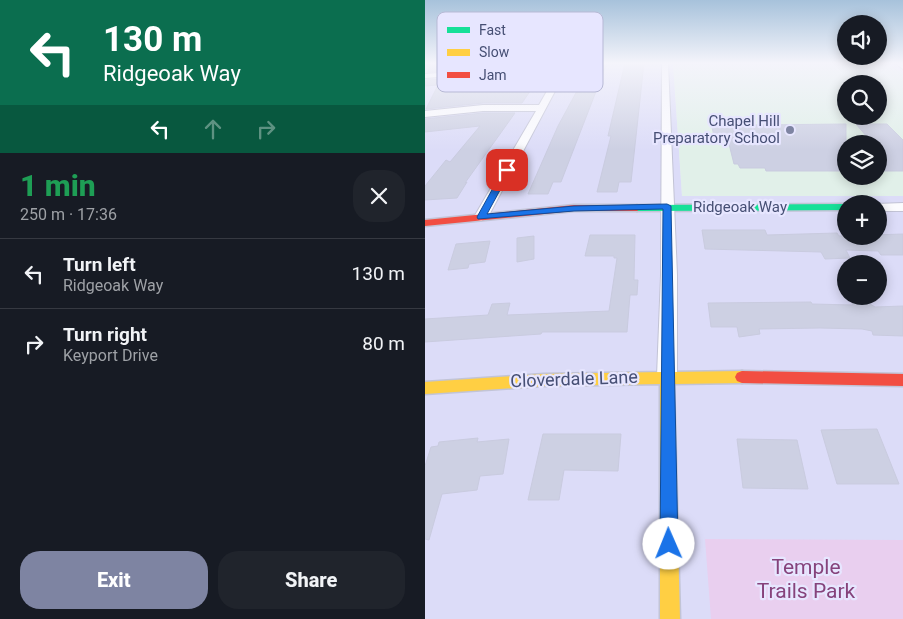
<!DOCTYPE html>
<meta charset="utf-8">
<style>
body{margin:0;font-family:Roboto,sans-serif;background:#20242c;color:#f1f3f6;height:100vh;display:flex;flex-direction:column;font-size:19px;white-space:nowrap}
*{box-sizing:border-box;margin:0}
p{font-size:16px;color:#9ea1a6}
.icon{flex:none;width:28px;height:28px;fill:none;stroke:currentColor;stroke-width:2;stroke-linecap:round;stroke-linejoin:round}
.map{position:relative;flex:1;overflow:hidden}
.drawer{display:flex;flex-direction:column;background:#171b24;width:425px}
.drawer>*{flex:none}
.hud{background:#0b6e4f;color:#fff;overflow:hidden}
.controls{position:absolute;left:412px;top:15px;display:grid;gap:10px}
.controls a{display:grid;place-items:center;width:50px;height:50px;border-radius:50%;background:#171b24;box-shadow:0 2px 12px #0003;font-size:25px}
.pin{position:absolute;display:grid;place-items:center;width:42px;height:42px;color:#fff;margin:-21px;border-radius:10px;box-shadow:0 2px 8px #0006}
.me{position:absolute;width:55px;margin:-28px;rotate:359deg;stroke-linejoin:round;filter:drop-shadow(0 0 4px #0008)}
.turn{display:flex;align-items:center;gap:18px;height:105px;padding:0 20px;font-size:22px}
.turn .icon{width:65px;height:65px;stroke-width:2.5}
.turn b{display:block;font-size:35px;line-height:42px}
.lanes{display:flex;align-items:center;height:48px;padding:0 20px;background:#0003;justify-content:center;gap:25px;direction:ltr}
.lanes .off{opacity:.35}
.round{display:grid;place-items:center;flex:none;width:52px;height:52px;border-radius:20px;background:#20242c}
.head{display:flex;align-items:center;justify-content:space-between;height:85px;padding:0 20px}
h1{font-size:30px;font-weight:800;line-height:38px;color:#1e9e55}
.cta{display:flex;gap:10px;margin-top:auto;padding:10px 20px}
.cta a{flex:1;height:58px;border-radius:20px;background:#7e84a2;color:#fff;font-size:20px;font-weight:800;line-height:58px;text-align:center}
.cta a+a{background:#20242c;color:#f1f3f6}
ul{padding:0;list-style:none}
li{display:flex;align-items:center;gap:15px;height:70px;padding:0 20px;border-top:1px solid #363941}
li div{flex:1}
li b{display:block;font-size:19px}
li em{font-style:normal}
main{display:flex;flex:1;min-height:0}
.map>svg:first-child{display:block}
.residential{fill:#dcdcf8;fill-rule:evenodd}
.education{fill:#e1f0e9;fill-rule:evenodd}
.green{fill:#e9cfef}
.building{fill:#cdd0e3;stroke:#c9cbdf}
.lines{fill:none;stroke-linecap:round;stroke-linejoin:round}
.street-casing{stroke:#c2c3d5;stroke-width:2}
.fast-casing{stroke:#c2c4d6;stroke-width:3}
.slow-casing{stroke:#c2c4d6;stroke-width:3}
.jam-casing{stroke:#c2c4d6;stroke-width:3}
.street{fill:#fbfbfe;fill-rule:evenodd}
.fast{fill:#16e098;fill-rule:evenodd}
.slow{fill:#ffcf43;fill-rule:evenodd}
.jam{fill:#f24e42;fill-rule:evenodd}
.route{fill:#1a73e8;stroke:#114b97}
.poi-dot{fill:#7e84a2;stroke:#e7e6ff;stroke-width:2}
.labels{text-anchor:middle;stroke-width:4.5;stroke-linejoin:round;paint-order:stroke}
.far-poi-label{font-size:15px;fill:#464f74;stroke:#e7e6ff;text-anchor:end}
.far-street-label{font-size:15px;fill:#464f74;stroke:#e7e6ff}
.street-label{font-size:18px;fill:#464f74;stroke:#e7e6ff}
.near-park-label{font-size:21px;fill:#86437c;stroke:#e7e6ff}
.key{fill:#e7e6ff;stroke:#b7b9d5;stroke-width:1}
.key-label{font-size:14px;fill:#464f74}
</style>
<main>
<section class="drawer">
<div class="hud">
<div class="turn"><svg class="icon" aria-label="left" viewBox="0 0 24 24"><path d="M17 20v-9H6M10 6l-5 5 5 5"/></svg><div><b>130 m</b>Ridgeoak Way</div></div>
<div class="lanes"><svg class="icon" aria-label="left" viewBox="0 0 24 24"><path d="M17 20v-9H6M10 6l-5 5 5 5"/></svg><svg class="icon off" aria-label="ahead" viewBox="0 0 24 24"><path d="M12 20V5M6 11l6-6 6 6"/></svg><svg class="icon off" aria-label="right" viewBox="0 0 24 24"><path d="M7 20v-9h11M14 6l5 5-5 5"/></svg></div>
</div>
<div class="head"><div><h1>1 min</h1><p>250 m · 17:36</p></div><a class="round"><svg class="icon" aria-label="close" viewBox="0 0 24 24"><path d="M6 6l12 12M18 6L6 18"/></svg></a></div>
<ul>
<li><svg class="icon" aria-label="left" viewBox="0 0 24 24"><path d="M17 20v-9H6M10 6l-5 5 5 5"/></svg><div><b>Turn left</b><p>Ridgeoak Way</p></div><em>130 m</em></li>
<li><svg class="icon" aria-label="right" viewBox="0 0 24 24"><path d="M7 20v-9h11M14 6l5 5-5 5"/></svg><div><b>Turn right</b><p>Keyport Drive</p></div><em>80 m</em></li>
</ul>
<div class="cta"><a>Exit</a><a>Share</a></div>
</section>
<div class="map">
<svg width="478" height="619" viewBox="0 0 478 619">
<rect width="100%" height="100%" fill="#e7e6f6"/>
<path class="residential" d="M0,63h248l9,133h221v423h-478zM421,204h33v32h-33zM421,264h33v32h-33z"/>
<path class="education" d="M248,63h214l16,11v122h-221zM421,84h33v32h-33zM421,144h33v32h-33z"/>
<path class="green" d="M280,539l198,1v79h-192z"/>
<path class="building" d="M19,63h109l-2,3 -57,1 -66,5 2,-6z
M161,63h21l-46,119h-8l-5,12h-20l30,-68 20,-37h-4z
M200,63h19l-13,119h-12l-2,10h-20l14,-56h-3z
M121,74l-7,10h-4l-13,19h-39l-57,6 12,-24 -13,1 1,-6z
M58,113h32l-50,70 2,-1 -10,16 -32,2v-14l21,-26 4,2 30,-36 -55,6v-13z
M286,123h39l1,2 95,-1v47h-80l-1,-3h-25l-2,-4h-4l-6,-24h-13z
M431,124h31l16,16v31h-24v-27h-6z
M277,230h63l2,5 70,-2 2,3 64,-2v21h-22l-3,-4 -32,-1 4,8 -25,1 -4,-7 -116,-3z
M165,235h45l-1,45h4l-1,15h-7l-3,37h-85l-1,2 -116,8v-23l63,-4 4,-11 18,-1 -3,12 102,-4 8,-53h-3v-2h-29z
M109,236v23l-17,3v-24z
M65,241l-5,21 -16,2 -1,4 -20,2 8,-26z
M424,297l19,1 2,6 5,3 28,-1v30l-30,-1 -1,-4 -10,-2 -42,-1 -61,1 1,5 -21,3 -2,-10h-26l-3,-24 103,-1 1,2 41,1z
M452,429l22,55h-62l-16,-54z
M118,434h78l-3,37 -54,-1 -5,30h-31z
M53,438l-1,4 32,-3 -6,35 -23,2 -3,14 -35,4 -13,46 -4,-1v-73l6,-19 7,-1 1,-4z
M312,439l60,1 11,49 -65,-1z"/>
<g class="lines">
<g class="street-casing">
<path id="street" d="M138,63h7l-82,154 -7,4 -5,-1 -2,-3 62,-106h-53l-58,6v-6l58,-6h56l19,-33 -64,1 -69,5v-4l69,-5 67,-1z
M237,63h6l9,212v101l-3,6 -7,3 -7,-3 -3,-6 4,-101z
M470,63h8v6z
M478,203v8h-24v-7h-3z"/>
</g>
<g class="fast-casing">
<path id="fast" d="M421,204v6l-209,1 -4,-3 4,-3z"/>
</g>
<g class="slow-casing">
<path id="slow" d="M242,370l5,2 70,-1 5,2 2,4 -2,4 -5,2 -68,1 6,235h-20v-235l-116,2 -119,8v-12l119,-8 118,-2z"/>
</g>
<g class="jam-casing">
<path id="jam" d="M149,205h63l4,3 -4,3h-63l-149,15v-6z
M317,371l161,3v12l-161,-3 -5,-2 -2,-4 2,-4z"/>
</g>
<use href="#street" class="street"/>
<use href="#fast" class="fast"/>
<use href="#slow" class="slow"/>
<use href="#jam" class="jam"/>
</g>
<linearGradient id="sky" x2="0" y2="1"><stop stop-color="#a7c2db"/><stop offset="0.42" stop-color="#f4f4fb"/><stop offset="1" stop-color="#f4f4fb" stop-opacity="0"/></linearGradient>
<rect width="478" height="150" fill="url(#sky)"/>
<path class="route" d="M82,168l4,2 -24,44 87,-8 93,-2 4,2 7,338 -2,7 -7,2 -6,-2 -3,-7 3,-335 -89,2 -96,8 -1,-2 26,-47z"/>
<circle class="poi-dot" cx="365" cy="130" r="5"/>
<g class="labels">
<g class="far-poi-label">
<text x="355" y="126">Chapel Hill<tspan x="355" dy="17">Preparatory School</tspan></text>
</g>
<g class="far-street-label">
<text x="315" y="212">Ridgeoak Way</text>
</g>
<g class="street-label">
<text transform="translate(149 379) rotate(-2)" y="6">Cloverdale Lane</text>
</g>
<g class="near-park-label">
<text x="381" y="574">Temple<tspan x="381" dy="24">Trails Park</tspan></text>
</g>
</g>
<rect x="12" y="12" width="166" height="80" rx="8" class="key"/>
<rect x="22" y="27" width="23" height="6" fill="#16e098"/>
<rect x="22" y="49" width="23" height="7" fill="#ffcf43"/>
<rect x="22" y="72" width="23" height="6" fill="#f24e42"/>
<g class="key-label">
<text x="54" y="35">Fast</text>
<text x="54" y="57">Slow</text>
<text x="54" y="80">Jam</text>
</g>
</svg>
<div class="controls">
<a><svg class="icon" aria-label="sound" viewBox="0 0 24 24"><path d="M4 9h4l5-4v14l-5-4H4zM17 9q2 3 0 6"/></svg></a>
<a><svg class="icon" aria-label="search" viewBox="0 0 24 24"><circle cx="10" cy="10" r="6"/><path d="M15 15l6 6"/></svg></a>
<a><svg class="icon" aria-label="layers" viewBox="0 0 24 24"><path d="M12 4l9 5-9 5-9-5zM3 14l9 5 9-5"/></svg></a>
<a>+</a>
<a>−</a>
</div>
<div class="pin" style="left:82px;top:170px;background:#d93025"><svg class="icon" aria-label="arrive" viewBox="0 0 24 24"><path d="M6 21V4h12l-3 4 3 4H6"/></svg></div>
<svg class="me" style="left:244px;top:544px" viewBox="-20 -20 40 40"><circle r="19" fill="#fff"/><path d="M0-13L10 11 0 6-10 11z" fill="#1a73e8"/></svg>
</div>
</main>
